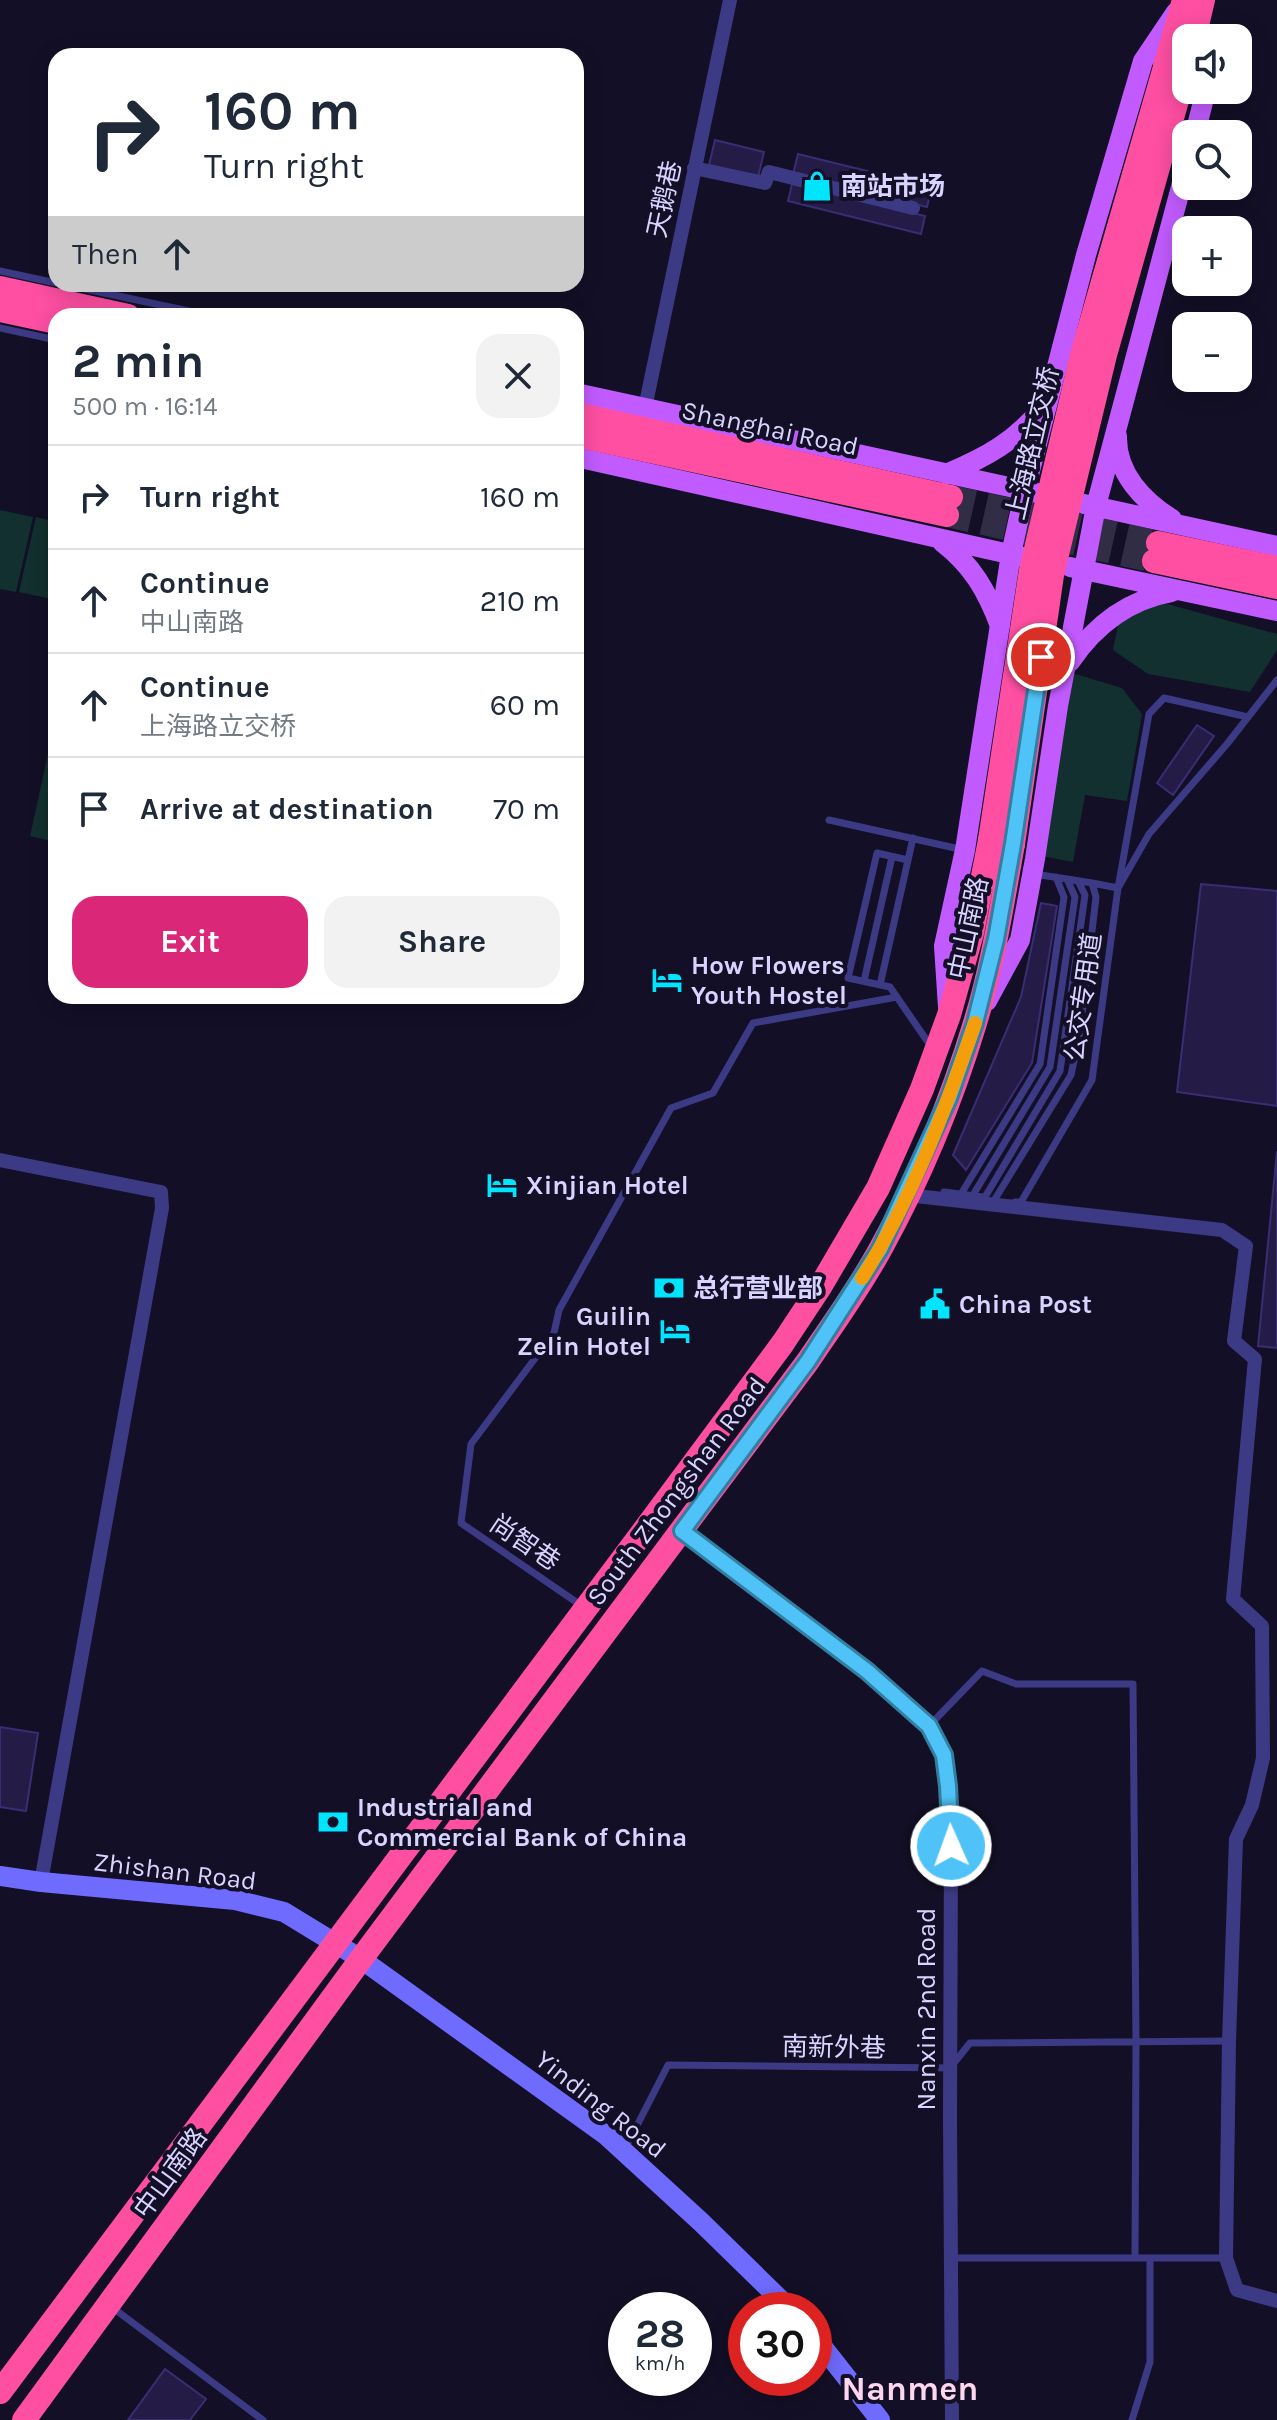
<!DOCTYPE html>
<meta charset="utf-8">
<style>
body{margin:0;font-family:Karla,"Noto Sans SC",sans-serif;background:#f2f2f3;color:#1f2937;height:100vh;display:flex;flex-direction:column;font-size:30px;white-space:nowrap}
*{box-sizing:border-box;margin:0}
p{font-size:26px;color:#747a83}
.icon{flex:none;width:44px;height:44px;fill:none;stroke:currentColor;stroke-width:2;stroke-linecap:round;stroke-linejoin:round}
.map{position:relative;flex:1;overflow:hidden}
.drawer{position:absolute;left:48px;top:308px;width:536px;height:696px;display:flex;flex-direction:column;background:#fff;border-radius:24px;box-shadow:0 4px 20px #0003}
.drawer>*{flex:none}
.guide{position:absolute;left:48px;top:48px;width:536px;height:244px;border-radius:24px;box-shadow:0 4px 20px #0003;background:#fff;color:#1f2937;overflow:hidden}
.buttons{position:absolute;left:1172px;top:24px;display:grid;gap:16px}
.buttons a{display:grid;place-items:center;width:80px;height:80px;border-radius:16px;background:#fff;box-shadow:0 4px 20px #0003;font-size:40px}
.speed{position:absolute;left:608px;top:2292px;display:flex;gap:16px;font-size:40px;font-weight:700;text-align:center}
.speed>*{display:grid;place-content:center;width:104px;height:104px;border-radius:50%;background:#fff;box-shadow:0 4px 20px #0003;line-height:1}
.speed small{font-size:20px;font-weight:400}
.speed .limit{border:12px solid #d22;background:#fff;color:#111}
.pin{position:absolute;display:grid;place-items:center;width:68px;height:68px;color:#fff;margin:-34px;border:4px solid #fff;border-radius:50%;box-shadow:0 2px 8px #0007}
.me{position:absolute;width:88px;margin:-44px;rotate:358deg;stroke-linejoin:round;filter:drop-shadow(0 0 6px #0008)}
.turn{display:flex;align-items:center;gap:28px;height:168px;padding:0 24px;font-size:36px}
.turn .icon{width:104px;height:104px;stroke-width:2.5}
.turn b{display:block;font-size:56px;line-height:68px}
.then{display:flex;align-items:center;height:76px;padding:0 24px;background:#0003;gap:16px;font-size:30px}
.round{display:grid;place-items:center;flex:none;width:84px;height:84px;border-radius:24px;background:#f2f2f3}
.summary{display:flex;align-items:center;justify-content:space-between;height:136px;padding:0 24px}
h1{font-size:48px;font-weight:700;line-height:60px}
.button{display:flex;gap:16px;margin-top:auto;padding:16px 24px}
.button a{flex:1;height:92px;border-radius:24px;background:#db2777;color:#fff;font-size:32px;font-weight:700;line-height:92px;text-align:center}
.button a+a{background:#f2f2f3;color:#1f2937}
ul{padding:0;list-style:none}
li{display:flex;align-items:center;gap:24px;height:104px;padding:0 24px;border-top:2px solid #e0e1e3}
li div{flex:1}
li b{display:block;font-size:30px}
li em{font-style:normal}
.map>svg:first-child{display:block}
.green{fill:#12302f}
.building{fill:#241b47;stroke:#3b2d73;stroke-width:2}
.lines{fill:none;stroke-linecap:round;stroke-linejoin:round}
.highway-tunnel{stroke:#312d47;stroke-width:24;stroke-dasharray:24 12;stroke-linecap:butt}
.lane{stroke:#3d3a85;stroke-width:7}
.street{stroke:#3d3a85;stroke-width:14}
.secondary{stroke:#6f6bff;stroke-width:20}
.primary{stroke:#c25bff;stroke-width:20}
.highway{stroke:#ff4fa3;stroke-width:24}
.highway-bridge{stroke:#ff4fa3;stroke-width:24}
.route-casing{stroke:#337fa1;stroke-width:20}
.route{stroke:#4fc3f7;stroke-width:14}
.slow{stroke:#f59e0b;stroke-width:14}
.labels{text-anchor:middle;stroke-width:8;stroke-linejoin:round;paint-order:stroke}
.poi-label{font-size:26px;font-weight:bold;fill:#d9d4ff;stroke:#130f26;text-anchor:start}
.street-label{font-size:26px;fill:#d9d4ff;stroke:#130f26}
.district-label{font-size:34px;font-weight:bold;fill:#ffd6f0;stroke:#130f26}
</style>
<div class="map">
<svg width="1277" height="2420" viewBox="0 0 1277 2420">
<rect width="100%" height="100%" fill="#130f26"/>
<path class="green" d="M0,510l33,7 -17,75 -16,-3z
M36,517l20,5v78l-37,-8z
M1160,602l117,32v16l-27,42 -102,-18 -35,-24 6,-30z
M1072,673l50,15 20,26 -15,87 -42,-6 -12,67 -31,-6z
M56,717v125l-26,-6z"/>
<path class="building" d="M715,140l49,12 -6,25 -49,-12z
M798,154l134,33 -5,20 -134,-33z
M792,184l133,32 -4,18 -133,-33z
M1197,725l17,11 -41,59 -16,-12z
M1201,884l76,7v215l-100,-14z
M1041,903l16,3 -25,157 -66,107 -13,-15 68,-158z
M1277,1151v197l-19,-2z
M0,1727l38,6 -12,78 -26,-4z
M165,2369l41,30 -16,21h-62z"/>
<g class="lines">
<path class="highway-tunnel" d="M951,497l207,46
M947,515l207,46"/>
<path class="lane" d="M0,271l56,12
M62,284l150,32
M0,328l56,12
M829,820l135,30
M908,860l-31,-7 -29,125 42,9 42,61
M1092,883l26,5 31,-174 15,-16 84,19
M864,981l28,-124
M880,985l33,-147
M944,1192l39,5
M961,1194l79,-130 24,-167 -8,-20
M973,1195l77,-128 25,-170 -8,-18 -33,-5
M985,1197l75,-126 25,-176 -7,-14
M995,1199l76,-124 9,-43 16,-135 -4,-14 -25,-4
M1015,1202h6l71,-122 26,-192 31,-54 78,-90 50,-64
M582,1606l-121,-83 10,-79 83,-111 5,-23 112,-202 42,-15 40,-70 144,-26
M929,1726l53,-55 34,13h117l3,358 -1,216
M625,2149l43,-84 282,3 20,-25 259,-2
M951,2258h275
M113,2308l150,112
M1132,2420l18,-58v-104"/>
<path class="street" d="M694,168l71,15 4,-11 144,36
M645,408l85,-408
M0,1160l161,32 1,16 -121,674
M907,1195l315,35 24,16 -12,95 21,18 -22,240 29,27 1,132 -11,47 -16,34 -7,202 -3,217 11,32 40,11
M682,1531l185,140 35,29 27,26 15,29 4,31 3,60 -1,273 2,301"/>
<path class="secondary" d="M0,1876l41,6 194,18 49,12 77,47 246,177 94,86 90,88
M814,2336l66,84"/>
<path class="primary" d="M1195,134l11,-44
M576,393l461,100
M1117,436c-1,37 26,65 55,83
M576,457l447,100
M946,474c43,-18 67,-32 98,-67
M1084,504l193,42
M942,542c30,23 45,49 58,84
M1070,567l207,44
M1070,662c25,-37 57,-62 102,-70
M987,1001l33,-61 15,-81 23,-153 38,-200 90,-338
M948,1007l-4,-61 21,-96 46,-296 14,-64 61,-235 57,-194 33,-49"/>
<path class="highway" d="M1194,38l9,-38
M1165,67l19,-67
M0,288l128,28
M0,310l56,12
M576,414l375,83
M576,435l371,80
M1158,543l119,25
M1154,561l123,26
M0,2392l657,-879 126,-170 37,-56 58,-99 44,-99 27,-74 23,-82 18,-93
M24,2420l337,-461 447,-598c25,-37 52,-74 73,-113 38,-69 71,-149 94,-225 18,-58 27,-119 38,-179"/>
<path class="highway-bridge" d="M990,840l41,-270 52,-219 82,-284
M1013,844l39,-269 53,-220 80,-283"/>
</g>
<g class="lines">
<g class="route-casing">
<path id="route" d="M951,1846l-3,-60 -4,-31 -15,-29 -62,-55 -185,-140 126,-170 72,-112 69,-151 26,-75 21,-84 17,-95 28,-187"/>
</g>
<use href="#route" class="route"/>
<path class="slow" d="M862,1278c50,-79 83,-167 113,-255"/>
</g>
<defs>
<g id="shop-bare" transform="scale(2.4)"><path d="M-5-2.5h2.3a2.7 3.5 0 0 1 5.4 0H5L5.5 6h-11ZM-1.5-2.5h3a1.5 2.3 0 0 0-3 0Z" fill="#00e5ff" stroke="#130f26" stroke-width="2.5" paint-order="stroke"/></g>
<g id="hotel-bare" transform="scale(2.4)"><path d="M-6-4.5h1.5V1H6V5H4.5V3h-9V5H-6ZM-4 0a1.8 1.8 0 1 1 3.6 0ZM.5 0V-2.5h3Q6-2.5 6 0Z" fill="#00e5ff" stroke="#130f26" stroke-width="2.5" paint-order="stroke"/></g>
<g id="bank-bare" transform="scale(2.4)"><path d="M-6-4H6V4H-6ZM0-2.3a2.3 2.3 0 1 0 0 4.6a2.3 2.3 0 1 0 0-4.6Z" fill="#00e5ff" stroke="#130f26" stroke-width="2.5" paint-order="stroke"/></g>
<g id="civic-bare" transform="scale(2.4)"><path d="M-.6-6.5H3V-4.5H.6V-3L4-1V1h2V6H-6V1h2V-1L-.6-3ZM-1.2 2.5V6h2.4V2.5Z" fill="#00e5ff" stroke="#130f26" stroke-width="2.5" paint-order="stroke"/></g>
</defs>
<g fill-rule="evenodd">
<use href="#shop-bare" x="817" y="186"/>
<use href="#hotel-bare" x="667" y="980"/>
<use href="#hotel-bare" x="502" y="1185"/>
<use href="#bank-bare" x="669" y="1288"/>
<use href="#civic-bare" x="935" y="1304"/>
<use href="#hotel-bare" x="675" y="1331"/>
<use href="#bank-bare" x="333" y="1822"/>
</g>
<g class="labels">
<g class="poi-label">
<text x="841" y="195">南站市场</text>
<text x="691" y="974">How Flowers<tspan x="691" dy="30">Youth Hostel</tspan></text>
<text x="526" y="1194">Xinjian Hotel</text>
<text x="693" y="1297">总行营业部</text>
<text x="959" y="1313">China Post</text>
<text x="651" y="1325" text-anchor="end">Guilin<tspan x="651" dy="30">Zelin Hotel</tspan></text>
<text x="357" y="1816">Industrial and<tspan x="357" dy="30">Commercial Bank of China</tspan></text>
</g>
<g class="street-label">
<text transform="translate(664 199) rotate(-78)" y="9">天鹅巷</text>
<text transform="translate(770 428) rotate(12)" y="9">Shanghai Road</text>
<text transform="translate(1032 443) rotate(-77)" y="9">上海路立交桥</text>
<text transform="translate(968 928) rotate(-78)" y="9">中山南路</text>
<text transform="translate(1083 997) rotate(-82)" y="9">公交专用道</text>
<text transform="translate(676 1491) rotate(-53)" y="9">South Zhongshan Road</text>
<text transform="translate(525 1542) rotate(34)" y="9">尚智巷</text>
<text transform="translate(175 1871) rotate(7)" y="9">Zhishan Road</text>
<text transform="translate(926 2009) rotate(-90)" y="9">Nanxin 2nd Road</text>
<text transform="translate(834 2047) rotate(1)" y="9">南新外巷</text>
<text transform="translate(601 2104) rotate(38)" y="9">Yinding Road</text>
<text transform="translate(170 2173) rotate(-54)" y="9">中山南路</text>
</g>
<g class="district-label">
<text x="910" y="2400">Nanmen</text>
</g>
</g>
</svg>
<div class="buttons">
<a><svg class="icon" aria-label="sound" viewBox="0 0 24 24"><path d="M4 9h4l5-4v14l-5-4H4zM17 9q2 3 0 6"/></svg></a>
<a><svg class="icon" aria-label="search" viewBox="0 0 24 24"><circle cx="10" cy="10" r="6"/><path d="M15 15l6 6"/></svg></a>
<a>+</a>
<a>−</a>
</div>
<div class="speed"><div>28<small>km/h</small></div><div class="limit">30</div></div>
<div class="pin" style="left:1041px;top:657px;background:#d93025"><svg class="icon" aria-label="arrive" viewBox="0 0 24 24"><path d="M6 21V4h12l-3 4 3 4H6"/></svg></div>
<svg class="me" style="left:951px;top:1846px" viewBox="-20 -20 40 40"><circle r="17" fill="#4fc3f7" stroke="#fff" stroke-width="3"/><path d="M0-11L8 9 0 5-8 9z" fill="#fff"/></svg>
<div class="guide">
<div class="turn"><svg class="icon" aria-label="right" viewBox="0 0 24 24"><path d="M7 20v-9h11M14 6l5 5-5 5"/></svg><div><b>160 m</b>Turn right</div></div>
<div class="then">Then<svg class="icon" aria-label="ahead" viewBox="0 0 24 24"><path d="M12 20V5M6 11l6-6 6 6"/></svg></div>
</div>
<section class="drawer">
<div class="summary"><div><h1>2 min</h1><p>500 m · 16:14</p></div><a class="round"><svg class="icon" aria-label="close" viewBox="0 0 24 24"><path d="M6 6l12 12M18 6L6 18"/></svg></a></div>
<ul>
<li><svg class="icon" aria-label="right" viewBox="0 0 24 24"><path d="M7 20v-9h11M14 6l5 5-5 5"/></svg><div><b>Turn right</b></div><em>160 m</em></li>
<li><svg class="icon" aria-label="ahead" viewBox="0 0 24 24"><path d="M12 20V5M6 11l6-6 6 6"/></svg><div><b>Continue</b><p>中山南路</p></div><em>210 m</em></li>
<li><svg class="icon" aria-label="ahead" viewBox="0 0 24 24"><path d="M12 20V5M6 11l6-6 6 6"/></svg><div><b>Continue</b><p>上海路立交桥</p></div><em>60 m</em></li>
<li><svg class="icon" aria-label="arrive" viewBox="0 0 24 24"><path d="M6 21V4h12l-3 4 3 4H6"/></svg><div><b>Arrive at destination</b></div><em>70 m</em></li>
</ul>
<div class="button"><a>Exit</a><a>Share</a></div>
</section>
</div>
